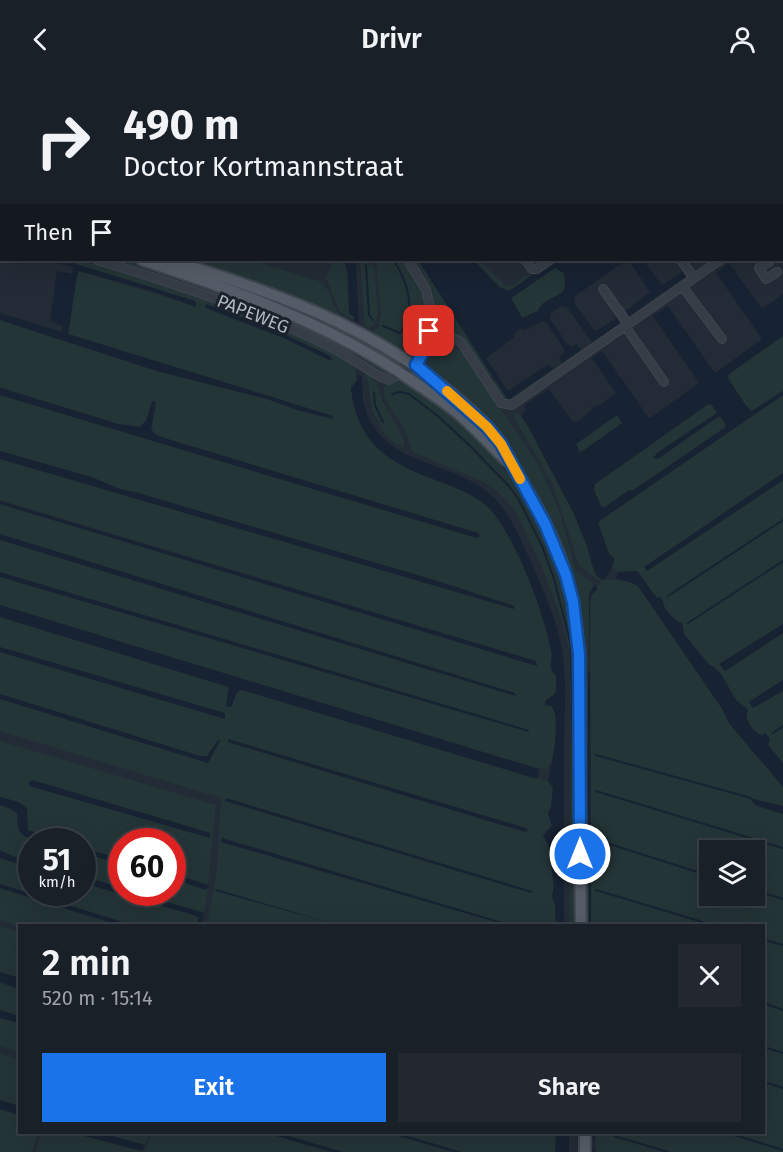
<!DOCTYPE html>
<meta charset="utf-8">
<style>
body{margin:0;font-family:"Fira Sans",sans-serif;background:#232830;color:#f1f3f6;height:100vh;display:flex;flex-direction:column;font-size:22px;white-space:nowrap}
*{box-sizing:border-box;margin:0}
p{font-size:20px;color:#9fa3a8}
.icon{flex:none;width:33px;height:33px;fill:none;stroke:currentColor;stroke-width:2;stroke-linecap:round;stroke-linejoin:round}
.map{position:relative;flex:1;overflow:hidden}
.drawer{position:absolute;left:18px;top:846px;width:747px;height:210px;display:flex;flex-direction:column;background:#1a2028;border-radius:0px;box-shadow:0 6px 24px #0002,0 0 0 2px #383e45}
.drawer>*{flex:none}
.banner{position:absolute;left:0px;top:0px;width:783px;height:183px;box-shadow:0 6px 24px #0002,0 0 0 2px #383e45;background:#1a2028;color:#f1f3f6;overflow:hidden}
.buttons{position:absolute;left:699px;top:762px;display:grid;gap:12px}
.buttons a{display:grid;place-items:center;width:66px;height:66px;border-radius:0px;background:#1a2028;box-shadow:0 6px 24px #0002,0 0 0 2px #383e45;font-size:30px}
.speed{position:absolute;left:18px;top:750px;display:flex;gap:12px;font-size:30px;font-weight:700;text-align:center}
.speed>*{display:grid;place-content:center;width:78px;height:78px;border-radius:50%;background:#1a2028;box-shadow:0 6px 24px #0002,0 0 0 2px #383e45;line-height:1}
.speed small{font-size:15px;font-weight:400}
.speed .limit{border:9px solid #d22;background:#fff;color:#111}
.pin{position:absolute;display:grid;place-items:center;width:51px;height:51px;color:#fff;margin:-26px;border-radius:12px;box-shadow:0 3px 9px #0006}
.me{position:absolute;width:66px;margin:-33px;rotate:0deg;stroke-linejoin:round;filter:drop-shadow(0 0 4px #0008)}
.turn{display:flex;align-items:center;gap:21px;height:126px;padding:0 24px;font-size:27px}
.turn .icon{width:78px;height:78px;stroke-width:2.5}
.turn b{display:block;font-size:42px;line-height:51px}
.then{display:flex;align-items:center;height:57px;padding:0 24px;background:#0003;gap:12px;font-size:22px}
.round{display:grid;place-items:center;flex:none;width:63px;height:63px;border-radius:0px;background:#232830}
.head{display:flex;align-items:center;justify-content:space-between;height:102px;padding:0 24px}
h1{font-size:36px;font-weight:600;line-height:45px}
.button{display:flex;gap:12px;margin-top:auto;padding:12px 24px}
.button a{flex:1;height:69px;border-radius:0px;background:#1a73e8;color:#fff;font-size:24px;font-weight:600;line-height:69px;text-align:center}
.button a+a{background:#232830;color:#f1f3f6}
header{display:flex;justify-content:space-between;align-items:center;height:78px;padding:0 24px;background:#1a2028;font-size:27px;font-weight:600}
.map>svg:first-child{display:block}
.green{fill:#243537;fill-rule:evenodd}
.water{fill:#172232;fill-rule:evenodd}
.pier{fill:#232b36}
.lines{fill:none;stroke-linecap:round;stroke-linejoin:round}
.stream{stroke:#172232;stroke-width:2}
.minor-casing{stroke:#3f4650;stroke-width:10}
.major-casing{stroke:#3f4650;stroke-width:14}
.minor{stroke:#363d47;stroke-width:8}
.major{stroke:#545c67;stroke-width:10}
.route-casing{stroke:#114b97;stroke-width:15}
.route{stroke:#1a73e8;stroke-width:10}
.slow{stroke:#f59e0b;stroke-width:10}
.labels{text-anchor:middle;stroke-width:6;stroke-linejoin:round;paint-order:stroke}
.street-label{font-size:18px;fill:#b0b8c3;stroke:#1b222b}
</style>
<header><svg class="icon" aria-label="back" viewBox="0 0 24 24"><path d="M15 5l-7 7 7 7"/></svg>Drivr<svg class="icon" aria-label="person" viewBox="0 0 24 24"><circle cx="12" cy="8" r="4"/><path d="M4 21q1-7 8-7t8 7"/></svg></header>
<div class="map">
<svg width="783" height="1074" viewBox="0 0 783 1074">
<rect width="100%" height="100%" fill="#232b36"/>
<path class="green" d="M581,0h93v1l-93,1z
M63,182h16l91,27 81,30 51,20 54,29 1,14 -6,8c6,56 39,75 87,93 17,6 35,13 49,25 24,22 63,117 65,149 0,4 -2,10 -1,14 1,3 4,5 5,8 2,8 1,20 -9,22l9,14 -2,43 -3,7h-2l-1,6 -8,-2 -1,2 -539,-164v-101l536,161 -1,-4 -535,-161v-41l107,30 22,8 385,109 -80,-26 -296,-87 -18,-4 -29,-12 -91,-26v-56l477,143 1,-5 -314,-95 -9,-4 -4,-5 5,-26 -3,-2 -7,21 -7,5 -21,-3 -118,-37v-67l157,51 110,28 30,10 3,-3 -232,-72 9,-60 2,-3 117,35 -1,-5zM207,231l77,25 44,21 5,4 -4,1 -45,-22z
M109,182h24l87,29 101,43 70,40v2l-5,2 -5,-2c-79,-56 -181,-86 -272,-114z
M151,182h9l33,10 91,31 110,53 -4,5 -73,-39z
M188,182h64l69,22 6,7 10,23 14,12 -66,-31z
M333,182h11l3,13 2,41 5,2v4l-14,-8 -14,-34z
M371,182h32c13,21 30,43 19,70 -3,8 -7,14 -14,18l-15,-1 -23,-14 9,-6 2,-15 -5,-48z
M412,182h6l74,116 -5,1 -25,-40 -24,-9 -7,-36z
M474,182h5l27,26h6l14,-11 3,4 -20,12 -10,-3z
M363,184l10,4 2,5 3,44 -4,10 -5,2 -4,-1 -5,-63z
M555,190l9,5 1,13 -2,6 -21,12 -4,7 -16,7 -11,-20z
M783,258v55l-31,20c-10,-7 -19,-22 -24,-33l1,-4z
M443,260l6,1 16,17 75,111 20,46 16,58 18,13 -5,11 -2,249 3,81h-6l-1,-272 -5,-46 -23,-76 -29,-53 -21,-33 -77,-77c-3,-12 1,-27 15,-30z
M581,272l3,2 -73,51h-5l-14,-19 3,-4 13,20z
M362,291l14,12 6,19 22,39v9l-11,-6 -13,-13 1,-1 -9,-18 -4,-30 -6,-4z
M402,302c21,5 52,36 68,52 56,53 93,120 102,197 5,39 3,80 3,119 1,59 1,118 1,177h-7l2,-210 -2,-66 -7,-28 -20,-54 -28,-58 -17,-18 -13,-9 -71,-30 -2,-3c-3,-8 -5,-16 -8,-23 -7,-12 -25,-28 -17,-42z
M783,317v78l-138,94 3,3 135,-90v144l-63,40 5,7 58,-38v47l-34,22 4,5 30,-16v72l-15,-18 1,-6c-11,-5 -21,-11 -23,-25l2,-3c-4,-6 -7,-5 -11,-10 -8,-11 -14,-31 -27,-36l-26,-31 -2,-11 -4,-1 -13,-14 -4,-10h-4l-20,-27 -19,1 -7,-7 -13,-40 2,-5z
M709,326l3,1 6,8 -61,40 -2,6 65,-43 5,7v4l-93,64 -3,-1 -24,17h-3l-8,-17 1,-6z
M516,335l5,3 8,12 45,86 13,32 5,18 10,16c12,-2 25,0 36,6l85,124 6,13 54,64v19l-32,-7 4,6 28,9v338h-187v-19l168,-1v-206l-173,-1 -1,-322c1,-8 6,-14 10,-21l-21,-17 -27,-82 -36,-62 -2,-6zM710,772h44v46h-44z
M617,336l6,9 -43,30 -4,-9z
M0,539l229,70 -3,19 5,1 6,-15 5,-2 306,91 5,7 -2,19 -3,6 4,13 -6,5 -2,7 5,7 2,6v13l3,23 -2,9 3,8 1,21h-349l10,-54 4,-73 -221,-67z
M0,663l216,64 -8,80 -35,-11 -1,-32h-50l-1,17 -38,-11 -1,-6c-10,-1 -53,-3 -55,-14 -2,-7 2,-14 0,-20l-9,-6 -18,-5zM31,702l179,53v4l-181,-51z
M0,727c33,10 9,21 25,31 5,3 13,4 19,5l-12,1 -1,19 -19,-5 -12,-6z
M82,775l39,11v24l-38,-12z
M0,780l31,10 1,24h50l1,-9 111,32 5,3 -2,7h-65l-132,-41z
M173,801l35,9 -4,25 -68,-20 36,-1z
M0,810l118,37 -99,1 -19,-6z
M0,848l19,6v46l-19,-6z
M0,905l19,6v27l-19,-6z
M0,940l19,5v29l-19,-6z
M0,975l19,6v47l-19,-6z
M0,1031l19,6 1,17 18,1 -6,19h-32z
M41,1054l32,1 69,18 4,-2 6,-17 404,1 -1,19h-519z
M101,1055h48l-4,12z"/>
<path class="water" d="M45,182h18l132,41 1,6 -44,-16 -73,-20 -2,4 -9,59 233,72 32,10v3l-36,-9 -30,-11 -110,-28 -157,-51v-7l62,19 1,-6 -13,-5 7,-50 15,3 1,-7z
M344,182h10l2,9 7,131c15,72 95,56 135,102 14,16 22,37 31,56 14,32 30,65 34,99 4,29 1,61 1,91 0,59 -1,118 0,177h-8l-1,-20 -3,-9 2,-10 -3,-22v-13l-8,-16 9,-9 -4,-13 3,-6 2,-19 -5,-7c3,-16 15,-62 3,-75l-6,-1v-4l10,-7c1,-5 2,-12 1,-18 -1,-3 -4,-5 -5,-8 -1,-5 2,-12 0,-18 -7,-36 -37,-119 -64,-144 -14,-12 -32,-19 -49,-25 -49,-18 -81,-37 -87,-93l6,-8 -3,-64 -5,-2 -1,-41z
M418,182h56l25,27 10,4 45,-31h89l18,24h3l18,-12 3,5 -56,39 -3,-5 24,-19 -21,-31h-4l-50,35 -1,7 20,27h4l18,-12 4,5 -28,19 -25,-35 -6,-1 -10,7 -1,6 17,25 4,3 6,-3 4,6 -19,13 -3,-5 6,-7 -18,-28 -5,-2 -17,9 -4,-2 -6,5 -1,4 -28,21 21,32h2l40,-26 4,5 -45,31zM555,190l9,5 1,13 -2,6 -21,12 -4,7 -16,7 -11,-20z
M729,185l33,46 21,-15v42l-54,38 -1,4 18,28 6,5 31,-20v4l-185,127 11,32 6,5 -7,16 -6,5 -6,-5 -4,-11 -5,-18 -13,-32 -45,-86 -8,-12 5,-6 -1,-5 24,-16 24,33h4l15,-12 -1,-3 9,-2 16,-12 -24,-35 10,-7 46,66h4l47,-34 -46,-67 15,-10 46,66h3l45,-33 -46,-66zM708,326l4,1 5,8 -60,40 -4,5 5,1 61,-43 6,7v5l-93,63 -3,-1 -24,17h-4l-7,-17 1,-6zM617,337l5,8 -42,30 -4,-9z
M207,226l77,30 44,21 5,4 -4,1 -45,-22 -78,-30 -1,-2z
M0,310l118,36 21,3 7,-6 6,-20 4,1 -5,27 4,5 9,4 314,95 2,3 -3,2 -477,-143z
M0,373l91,26 29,12 18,4 296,87 80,26v3l-514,-150z
M783,395v7l-136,91 -3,-4z
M0,423l536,160 1,5 -537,-162z
M0,456l515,159 1,3 -516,-156z
M637,493c8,8 12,19 20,27l4,-1c2,3 2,6 3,9 2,7 12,15 18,17l2,11 25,31c14,5 19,25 28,36 5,5 8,4 11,10l-2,3c1,8 7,19 16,21l3,-2 5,5 -2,7 15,18v24l-54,-64 -6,-13 -85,-124 -8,-4 -14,-3 2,-7z
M0,494l529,158v2l-529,-155z
M594,507l4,4 -7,6 -1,8 -1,72v-80z
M0,527l539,164 -2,10 -295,-89 -5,2 -6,15 -5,-1 3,-19 -229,-70z
M783,546v9l-58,38 -6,-7z
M0,569l225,66v6l-225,-67z
M783,602v11l-30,17 -4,-6z
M0,616l200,62h7l11,-16 2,1 -12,22 -208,-64z
M228,661l298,89 2,2 -3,2 -297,-90z
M32,702l178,53v5l-181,-52v-4z
M0,719l18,5 9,6 1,22 33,11c-10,1 -35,0 -41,-9 -9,-16 10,-18 -20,-27z
M226,720l306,93 1,1 -2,1 -306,-92z
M750,720l33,8v8l-28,-9z
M222,760l290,87h-6l-285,-83z
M82,770l39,11v5l-38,-11z
M0,772l12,6 19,5v7l-31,-10z
M173,796l35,11 1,1 -3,4 -33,-11z
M83,798l38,12 1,4 14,1 68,20 -3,12h-4l2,-7 -5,-3 -111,-32z
M0,806l132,41h-14l-118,-37z
M216,811l122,36 -123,-34z
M0,894l19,6v11l-19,-7z
M0,932l19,6v7l-19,-5z
M0,1022l19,6v9l-19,-6z
M73,1055h28l44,12 -3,6z
M266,1055h13l64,19h-12z
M389,1055h9l64,19h-9z
M556,1055h13v19h-14z"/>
<path class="pier" d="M353,242l9,4 3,54 -10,-5z"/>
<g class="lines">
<path class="stream" d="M366,187l3,50 4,5
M383,248l17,7c18,-19 7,-54 -7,-73
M374,315l1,12 8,17
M392,316l8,-2 9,2 29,22 30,28 41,42 10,14 23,46 12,33 17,66 2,105
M668,518l115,-76
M688,545l95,-62
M589,594l1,254
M773,655l10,-7
M596,677l155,43
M596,713l187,57
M600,763l110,35
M596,812l120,36
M754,812l29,9
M764,862l19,5
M764,925l19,7
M764,969l19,6
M764,1004l19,6
M594,1054v8
M603,1054l6,2
M725,1054l58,18
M614,1058l54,16
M594,1072v2"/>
<g class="minor-casing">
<path id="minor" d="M189,0l1,2
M238,0l1,2
M281,0l1,2
M578,0v2
M677,0v2
M748,0l2,2
M73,2l1,-2
M0,19l2,1
M782,37l1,-1
M782,52l1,-1
M782,139l1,-2
M0,152h2
M97,182c70,21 140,44 207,74 17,8 34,16 49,26 12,6 23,17 36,20l27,-15 13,-24 2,-29 -5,-22 -18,-30
M525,182l7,9h5l13,-9
M681,182l13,18
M768,182l1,2 -10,6 7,11 11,-7
M682,208l40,53
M603,211l25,35
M625,248l39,56
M429,253l22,6 10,5 40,61 11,2 208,-145
M404,285l25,-32"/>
</g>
<g class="major-casing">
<path id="major" d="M0,131h2
M142,182c92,30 182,62 263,116 19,13 39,25 56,40 16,14 30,30 46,45
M169,182c117,35 231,77 318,166 13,14 20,33 31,49 25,39 47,83 55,129 8,45 6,90 7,136 0,62 0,124 1,186
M585,1054v20"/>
</g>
<use href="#minor" class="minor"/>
<use href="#major" class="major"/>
</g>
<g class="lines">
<g class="route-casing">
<path id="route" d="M429,253v10l-13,24 71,62 14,17 44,80 21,51 7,27 6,52 1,200"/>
</g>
<use href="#route" class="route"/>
<path class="slow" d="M447,313l40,36 14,17 19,35"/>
</g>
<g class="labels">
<g class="street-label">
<text transform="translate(253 236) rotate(22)" y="6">PAPEWEG</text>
</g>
</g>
</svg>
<div class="buttons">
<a><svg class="icon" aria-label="layers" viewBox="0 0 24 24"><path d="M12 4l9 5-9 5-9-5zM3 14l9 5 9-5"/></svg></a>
</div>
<div class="speed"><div>51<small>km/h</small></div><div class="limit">60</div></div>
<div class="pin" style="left:429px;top:253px;background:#d93025"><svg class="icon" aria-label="arrive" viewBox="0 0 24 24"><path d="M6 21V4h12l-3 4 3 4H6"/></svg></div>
<svg class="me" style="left:580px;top:776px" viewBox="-20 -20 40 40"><circle r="17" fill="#1a73e8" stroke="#fff" stroke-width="3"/><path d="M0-11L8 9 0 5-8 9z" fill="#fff"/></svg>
<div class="banner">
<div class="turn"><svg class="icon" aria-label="right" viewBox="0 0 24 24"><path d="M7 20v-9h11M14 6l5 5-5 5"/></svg><div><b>490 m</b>Doctor Kortmannstraat</div></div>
<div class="then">Then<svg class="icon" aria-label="arrive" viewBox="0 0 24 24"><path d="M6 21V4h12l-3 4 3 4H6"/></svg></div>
</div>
<section class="drawer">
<div class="head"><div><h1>2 min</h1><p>520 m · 15:14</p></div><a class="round"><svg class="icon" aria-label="close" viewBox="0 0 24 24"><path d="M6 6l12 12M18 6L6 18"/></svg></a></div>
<div class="button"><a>Exit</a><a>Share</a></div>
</section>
</div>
